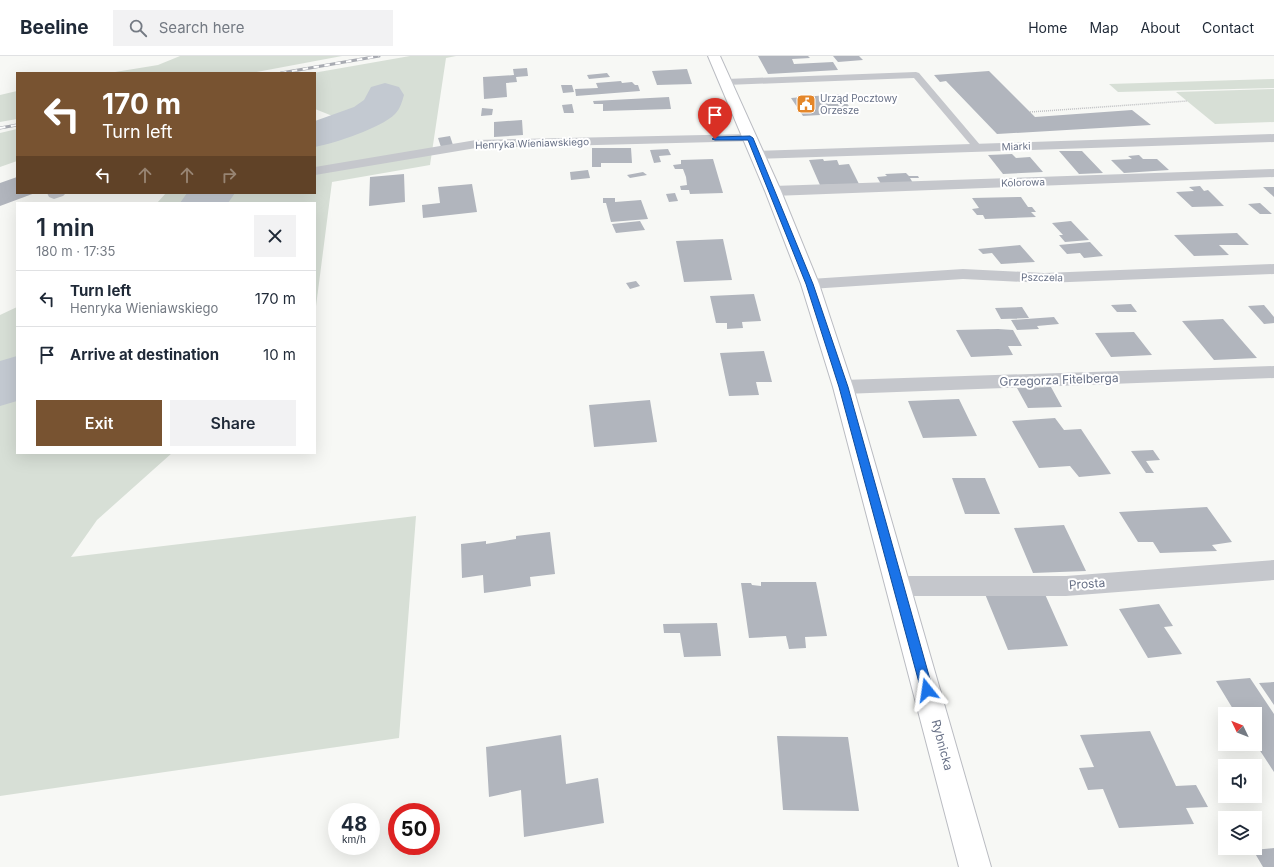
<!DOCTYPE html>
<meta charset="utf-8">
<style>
body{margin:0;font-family:Inter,sans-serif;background:#f2f2f3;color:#1f2937;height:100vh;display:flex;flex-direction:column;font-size:15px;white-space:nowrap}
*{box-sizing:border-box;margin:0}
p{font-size:13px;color:#747a83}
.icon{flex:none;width:22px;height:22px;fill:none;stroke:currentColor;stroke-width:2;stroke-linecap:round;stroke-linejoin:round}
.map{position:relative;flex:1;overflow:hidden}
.drawer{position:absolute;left:16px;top:146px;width:300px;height:252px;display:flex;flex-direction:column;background:#fff;border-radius:0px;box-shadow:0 4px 16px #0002}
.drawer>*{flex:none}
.top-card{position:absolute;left:16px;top:16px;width:300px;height:122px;border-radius:0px;box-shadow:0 4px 16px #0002;background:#785331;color:#fff;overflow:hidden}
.needle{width:26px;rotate:313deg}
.buttons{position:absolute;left:1218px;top:651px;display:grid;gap:8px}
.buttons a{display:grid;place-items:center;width:44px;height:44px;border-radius:0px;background:#fff;box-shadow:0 4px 16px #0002;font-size:20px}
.speed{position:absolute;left:328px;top:747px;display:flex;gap:8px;font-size:20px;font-weight:700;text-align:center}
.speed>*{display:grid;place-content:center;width:52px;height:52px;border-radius:50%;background:#fff;box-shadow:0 4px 16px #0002;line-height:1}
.speed small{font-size:10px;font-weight:400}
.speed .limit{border:6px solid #d22;background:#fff;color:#111}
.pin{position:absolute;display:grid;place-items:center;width:34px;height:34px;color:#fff;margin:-41px -17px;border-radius:50% 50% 50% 0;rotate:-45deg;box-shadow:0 0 4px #0007}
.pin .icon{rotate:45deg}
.me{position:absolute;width:44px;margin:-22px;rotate:345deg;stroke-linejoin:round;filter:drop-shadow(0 0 3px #0008)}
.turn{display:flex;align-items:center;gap:14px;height:84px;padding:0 20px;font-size:18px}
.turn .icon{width:52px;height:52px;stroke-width:2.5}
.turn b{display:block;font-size:28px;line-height:34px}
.lanes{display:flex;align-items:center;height:38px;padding:0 20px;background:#0003;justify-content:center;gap:20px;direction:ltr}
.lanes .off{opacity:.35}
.round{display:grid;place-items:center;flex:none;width:42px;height:42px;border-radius:0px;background:#f2f2f3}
.head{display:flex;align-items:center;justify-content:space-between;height:68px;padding:0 20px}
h1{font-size:24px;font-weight:600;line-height:30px}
.primary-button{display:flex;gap:8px;margin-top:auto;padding:8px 20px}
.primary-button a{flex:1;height:46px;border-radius:0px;background:#785331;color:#fff;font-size:16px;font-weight:600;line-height:46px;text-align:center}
.primary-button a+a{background:#f2f2f3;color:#1f2937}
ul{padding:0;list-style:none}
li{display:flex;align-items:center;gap:12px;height:56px;padding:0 20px;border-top:1px solid #e0e1e3}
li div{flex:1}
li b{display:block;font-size:15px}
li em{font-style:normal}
header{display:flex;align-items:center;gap:24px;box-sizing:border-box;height:56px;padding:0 20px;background:#fff;border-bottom:1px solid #e0e1e3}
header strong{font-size:19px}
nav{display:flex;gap:22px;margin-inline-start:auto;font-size:14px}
.search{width:280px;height:36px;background:#f2f2f3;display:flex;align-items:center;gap:10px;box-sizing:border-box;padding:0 14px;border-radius:0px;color:#747a83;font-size:15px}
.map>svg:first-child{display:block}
.green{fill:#d7dfd6}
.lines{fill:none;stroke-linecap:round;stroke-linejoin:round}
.river{fill:#c3c9d1;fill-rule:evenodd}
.building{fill:#b1b5bd}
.secondary-casing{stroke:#babcc2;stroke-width:2}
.path{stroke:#bfc0c3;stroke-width:1.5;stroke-dasharray:1 1;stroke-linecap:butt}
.lane{fill:#c5c7cc;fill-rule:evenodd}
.street{fill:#c5c7cc;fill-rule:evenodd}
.secondary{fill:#fff;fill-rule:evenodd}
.rail-casing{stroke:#a8abb2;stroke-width:3}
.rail{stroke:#fff;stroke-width:2;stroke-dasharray:5.5;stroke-linecap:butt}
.route{fill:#1a73e8;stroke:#114b97}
.labels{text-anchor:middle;stroke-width:4;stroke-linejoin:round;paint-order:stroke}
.far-poi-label{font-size:10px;fill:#677086;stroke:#fff;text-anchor:start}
.far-street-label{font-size:10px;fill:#677086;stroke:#fff}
.street-label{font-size:12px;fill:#677086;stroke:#fff}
</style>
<header>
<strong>Beeline</strong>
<div class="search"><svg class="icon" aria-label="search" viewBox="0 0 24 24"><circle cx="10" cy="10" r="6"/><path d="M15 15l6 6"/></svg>Search here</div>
<nav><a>Home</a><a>Map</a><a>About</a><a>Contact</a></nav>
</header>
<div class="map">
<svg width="1274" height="811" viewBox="0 0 1274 811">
<rect width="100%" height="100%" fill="#f7f8f5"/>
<path class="green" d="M180,0h162l-90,17h-143l49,-8z
M410,0h46l-10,2 -16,107 -98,17 -17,132v-111h-158l9,-10h149v-69l20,-7 -20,-8v-36h-2z
M1274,23v9l-156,4 -9,-8z
M1274,33v33l-59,2 -39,-32z
M17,35v28l-17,3v-27z
M17,73v32l-17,6v-34z
M17,251v146h155l-75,67 -26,37 345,-41 -17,222 -399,58v-481z"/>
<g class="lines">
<path class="river" d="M385,27l14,4 5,8c-2,7 -4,14 -9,19 -14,14 -60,29 -80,33v-26l39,-14 10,-7 7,-13z
M187,137h48l-7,10h-48z
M17,300v45l-17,5v-45z"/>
</g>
<path class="building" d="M758,0h50l2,2 -18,1 2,5 39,-2 5,8 -70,4z
M833,0h26l4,4 -25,2z
M527,12l1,8 -12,1 1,5 -11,1 1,14 -23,2 -1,-22 31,-2 -1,-6z
M687,13l5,15 -35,1 -5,-14z
M989,15l46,46 97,-7 19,15 -154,9 -51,-53 -6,1 -6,-7z
M607,17l3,4 -21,2 -2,-4z
M621,25l1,2 10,-1 3,3h3l2,6 -64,5 -1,-7 23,-1 -2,-5z
M561,29h11l2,7 -11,1z
M840,38l14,19 -51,3 -12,-18z
M669,41l2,12 -68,2v-7h-9l-1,-3z
M572,48l2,9h-10l-2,-8z
M482,52l11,1 -1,6 -11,1z
M522,64l1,15 -29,2v-15z
M450,80l3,9 -12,2 -3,-9z
M592,92h39l1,15h-31v4h-9z
M668,93l3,6 -12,1 2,6 -7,1 -4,-13z
M1059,95h23l21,22 -24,1z
M1012,98l4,4 14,-1 13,15 -40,2 -15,-19z
M1139,99l4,4h14l12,11 -45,3 -13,-13 21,-1 -4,-3z
M713,103l10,34 -33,1 -1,-4h-8l-1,-4 7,-1 -1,-8 -3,-8h-8l-2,-4 8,-1v-4z
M823,103l1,2 13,-1 2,5 10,-1 10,20 -39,1 -11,-25z
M588,114l2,8 -19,2 -1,-8z
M643,116l4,3 -17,3 -3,-3z
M906,117l3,3h9l1,2h-9l3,5 -32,1 -4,-7 10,-1 -2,-2z
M404,118l1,28 -36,4 1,-29z
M17,121v16h18l-35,13v-23z
M472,128l5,28 -54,6 -1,-13 18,-2 -2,-16z
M1200,130l4,5 4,-1 16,16 -32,1 -16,-15 18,-1 -5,-4z
M1263,131h11v10z
M675,137l3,8 -9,1 -3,-8z
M1021,141l7,10h4l4,5h-5l5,5 -51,2 -2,-4h-6l-5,-6 7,-1 -7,-10z
M603,142h12v4l26,-2 7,19 -37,3 -5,-19h-3z
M1260,147l12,11h-12l-12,-10z
M640,165l5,9 -29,3 -4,-9z
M1071,165l18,19 -24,2 -6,-7h4l-11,-12z
M1237,177l12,12h-30l10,10 -35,1 -20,-21z
M723,183l9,41 -48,2 -8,-41z
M1090,186l13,14 -19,2 -4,-5 -13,1 -8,-9z
M1020,189l15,17 -34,2 -9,-11 -9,1 -5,-5z
M636,225l4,5 -10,3 -4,-6z
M754,238l7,27 -19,1 1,6 -16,1v-6h-11l-6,-27z
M1131,248l6,8h-20l-6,-7z
M1264,249l10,12v6l-10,1 -16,-18z
M1022,251l7,11 -28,1 -6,-11z
M1054,261l5,7 -22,2 2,3 -22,1 -6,-10z
M1223,263l7,8 27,31 -43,2 -32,-39z
M998,273l15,1 9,16h-14l5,9 -42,2 -15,-27z
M1134,276l18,23 -41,2 -16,-24z
M764,295l8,31h-16l3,13 -30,1 -9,-43z
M1051,331l11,20 -34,1 -11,-20z
M959,343l18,37 -54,2 -15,-37z
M650,344l7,42 -63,5 -5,-42z
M1055,362l9,12 17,-1 30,45 -32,3 -9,-11 -31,2 -27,-47z
M1153,394l7,10 -14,1 8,12h-8l-15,-22z
M952,422h33l15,36h-35z
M1207,451l25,35 -20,3 5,6 -57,2 -7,-11h-15l-19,-30z
M1064,469l22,46 -53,2 -19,-45z
M550,476l5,42 -25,3 1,9 -47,7 -1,-18 -21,3 -1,-34 25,-3v3l30,-5v-3z
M761,526h55l11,54 -22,1 1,11 -17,1 -3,-13 -37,2 -8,-55h10l1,2 9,1z
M1044,536l24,54 -60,4 -23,-56z
M1159,548l14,22 -9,1 18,27 -34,4 -29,-49z
M717,567l4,33 -37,1 -4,-24h-16l-1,-9z
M1250,622l24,36v58l-19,-29v-29h-19l-20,-33z
M1274,626v23l-15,-22z
M1150,675l26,55 20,-1 12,22 -22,1 8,16 -75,4 -16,-39 -15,1 -9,-22 15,-1 -14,-32z
M561,679l5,49 32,-6 6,45 -80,14 -3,-47 -32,7 -3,-50z
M777,680l71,1 11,74 -76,-1z
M1274,792v19h-11l-10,-17z"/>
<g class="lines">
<g class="secondary-casing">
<path id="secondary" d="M708,0h12l61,135 38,93 34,103 138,480h-32l-126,-480 -32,-103 -36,-93z"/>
</g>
<path class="path" d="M1030,56l157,-11"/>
<path class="lane" d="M916,16l3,1 62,73 2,2 -2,2h-6l-61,-72 -188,7 -4,-3 4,-3z"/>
<path class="street" d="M750,78l5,1 2,3 -2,3 -279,7 -161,27v-8l161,-27z
M1274,78v8l-517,17 -5,-1 -2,-3 2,-3 5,-1z
M1274,113v8l-501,19 -5,-2 -3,-3 3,-3 5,-2z
M47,137h19l-3,3 -9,3 -5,-2z
M1274,208v10l-230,9 -81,-4 -153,10 -6,-1 -3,-4 3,-4 6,-1 153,-10 81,4z
M1274,310v12l-431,16 -7,-2 -3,-5 3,-5 7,-2z
M1274,504v20l-208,16h-167l-9,-3 -4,-7 4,-7 9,-3h167z"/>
<use href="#secondary" class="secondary"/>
<g class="rail-casing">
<path id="rail" d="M281,17l98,-17
M0,72l17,-3"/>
</g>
<use href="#rail" class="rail"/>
</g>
<path class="route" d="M750,80l3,2 60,146 35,103 85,303 -2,3 -4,2 -4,-2 -2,-3 -82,-303 -33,-103 -58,-144h-33l-3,-1 3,-2z"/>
<defs>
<g id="civic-square" transform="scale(1)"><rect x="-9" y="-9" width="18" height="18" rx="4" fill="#e48629" stroke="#fff"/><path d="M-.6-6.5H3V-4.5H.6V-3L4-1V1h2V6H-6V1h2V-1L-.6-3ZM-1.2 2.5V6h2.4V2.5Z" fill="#fff"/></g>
</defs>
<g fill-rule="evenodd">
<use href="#civic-square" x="806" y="48"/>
</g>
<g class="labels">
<g class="far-poi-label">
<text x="820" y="46">Urząd Pocztowy<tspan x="820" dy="12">Orzesze</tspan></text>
</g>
<g class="far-street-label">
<text transform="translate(532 87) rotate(-2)" y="4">Henryka Wieniawskiego</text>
<text transform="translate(1016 90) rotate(-2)" y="4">Miarki</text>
<text transform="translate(1023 126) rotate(-2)" y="4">Kolorowa</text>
<text transform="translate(1042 221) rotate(1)" y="4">Pszczela</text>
</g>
<g class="street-label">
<text transform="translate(1059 324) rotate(-2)" y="4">Grzegorza Fitelberga</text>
<text transform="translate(1087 528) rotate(-4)" y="4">Prosta</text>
<text transform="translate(942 689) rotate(75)" y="4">Rybnicka</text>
</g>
</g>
</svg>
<div class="buttons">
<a><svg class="needle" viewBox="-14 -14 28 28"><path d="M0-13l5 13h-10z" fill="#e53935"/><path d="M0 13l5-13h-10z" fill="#747a83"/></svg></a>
<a><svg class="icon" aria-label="sound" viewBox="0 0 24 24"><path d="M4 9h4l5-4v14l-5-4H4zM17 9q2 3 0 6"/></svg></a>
<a><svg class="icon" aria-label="layers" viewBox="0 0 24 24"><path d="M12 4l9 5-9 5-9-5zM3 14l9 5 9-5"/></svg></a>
</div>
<div class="speed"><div>48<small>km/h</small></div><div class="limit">50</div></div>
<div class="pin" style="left:715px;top:83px;background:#d93025"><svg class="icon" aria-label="arrive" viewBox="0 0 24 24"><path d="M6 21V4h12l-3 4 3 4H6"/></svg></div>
<svg class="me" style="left:927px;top:634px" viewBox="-20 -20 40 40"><path d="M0-17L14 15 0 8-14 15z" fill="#1a73e8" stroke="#fff" stroke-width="4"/></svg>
<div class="top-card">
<div class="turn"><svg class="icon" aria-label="left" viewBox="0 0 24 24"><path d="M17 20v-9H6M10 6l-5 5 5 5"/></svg><div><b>170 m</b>Turn left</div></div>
<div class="lanes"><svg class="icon" aria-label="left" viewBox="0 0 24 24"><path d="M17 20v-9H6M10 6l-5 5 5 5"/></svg><svg class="icon off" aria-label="ahead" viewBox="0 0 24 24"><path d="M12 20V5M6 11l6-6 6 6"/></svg><svg class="icon off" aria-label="ahead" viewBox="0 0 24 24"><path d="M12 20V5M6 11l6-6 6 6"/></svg><svg class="icon off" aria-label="right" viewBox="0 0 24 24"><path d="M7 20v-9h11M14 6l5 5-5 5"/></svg></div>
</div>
<section class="drawer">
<div class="head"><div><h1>1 min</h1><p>180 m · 17:35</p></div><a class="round"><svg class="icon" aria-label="close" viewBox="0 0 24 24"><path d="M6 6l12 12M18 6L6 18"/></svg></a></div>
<ul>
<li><svg class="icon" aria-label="left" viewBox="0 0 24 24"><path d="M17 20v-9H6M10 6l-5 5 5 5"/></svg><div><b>Turn left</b><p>Henryka Wieniawskiego</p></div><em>170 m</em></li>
<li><svg class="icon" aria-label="arrive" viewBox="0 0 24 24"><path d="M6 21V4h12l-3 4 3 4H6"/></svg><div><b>Arrive at destination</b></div><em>10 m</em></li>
</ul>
<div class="primary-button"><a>Exit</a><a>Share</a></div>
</section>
</div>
